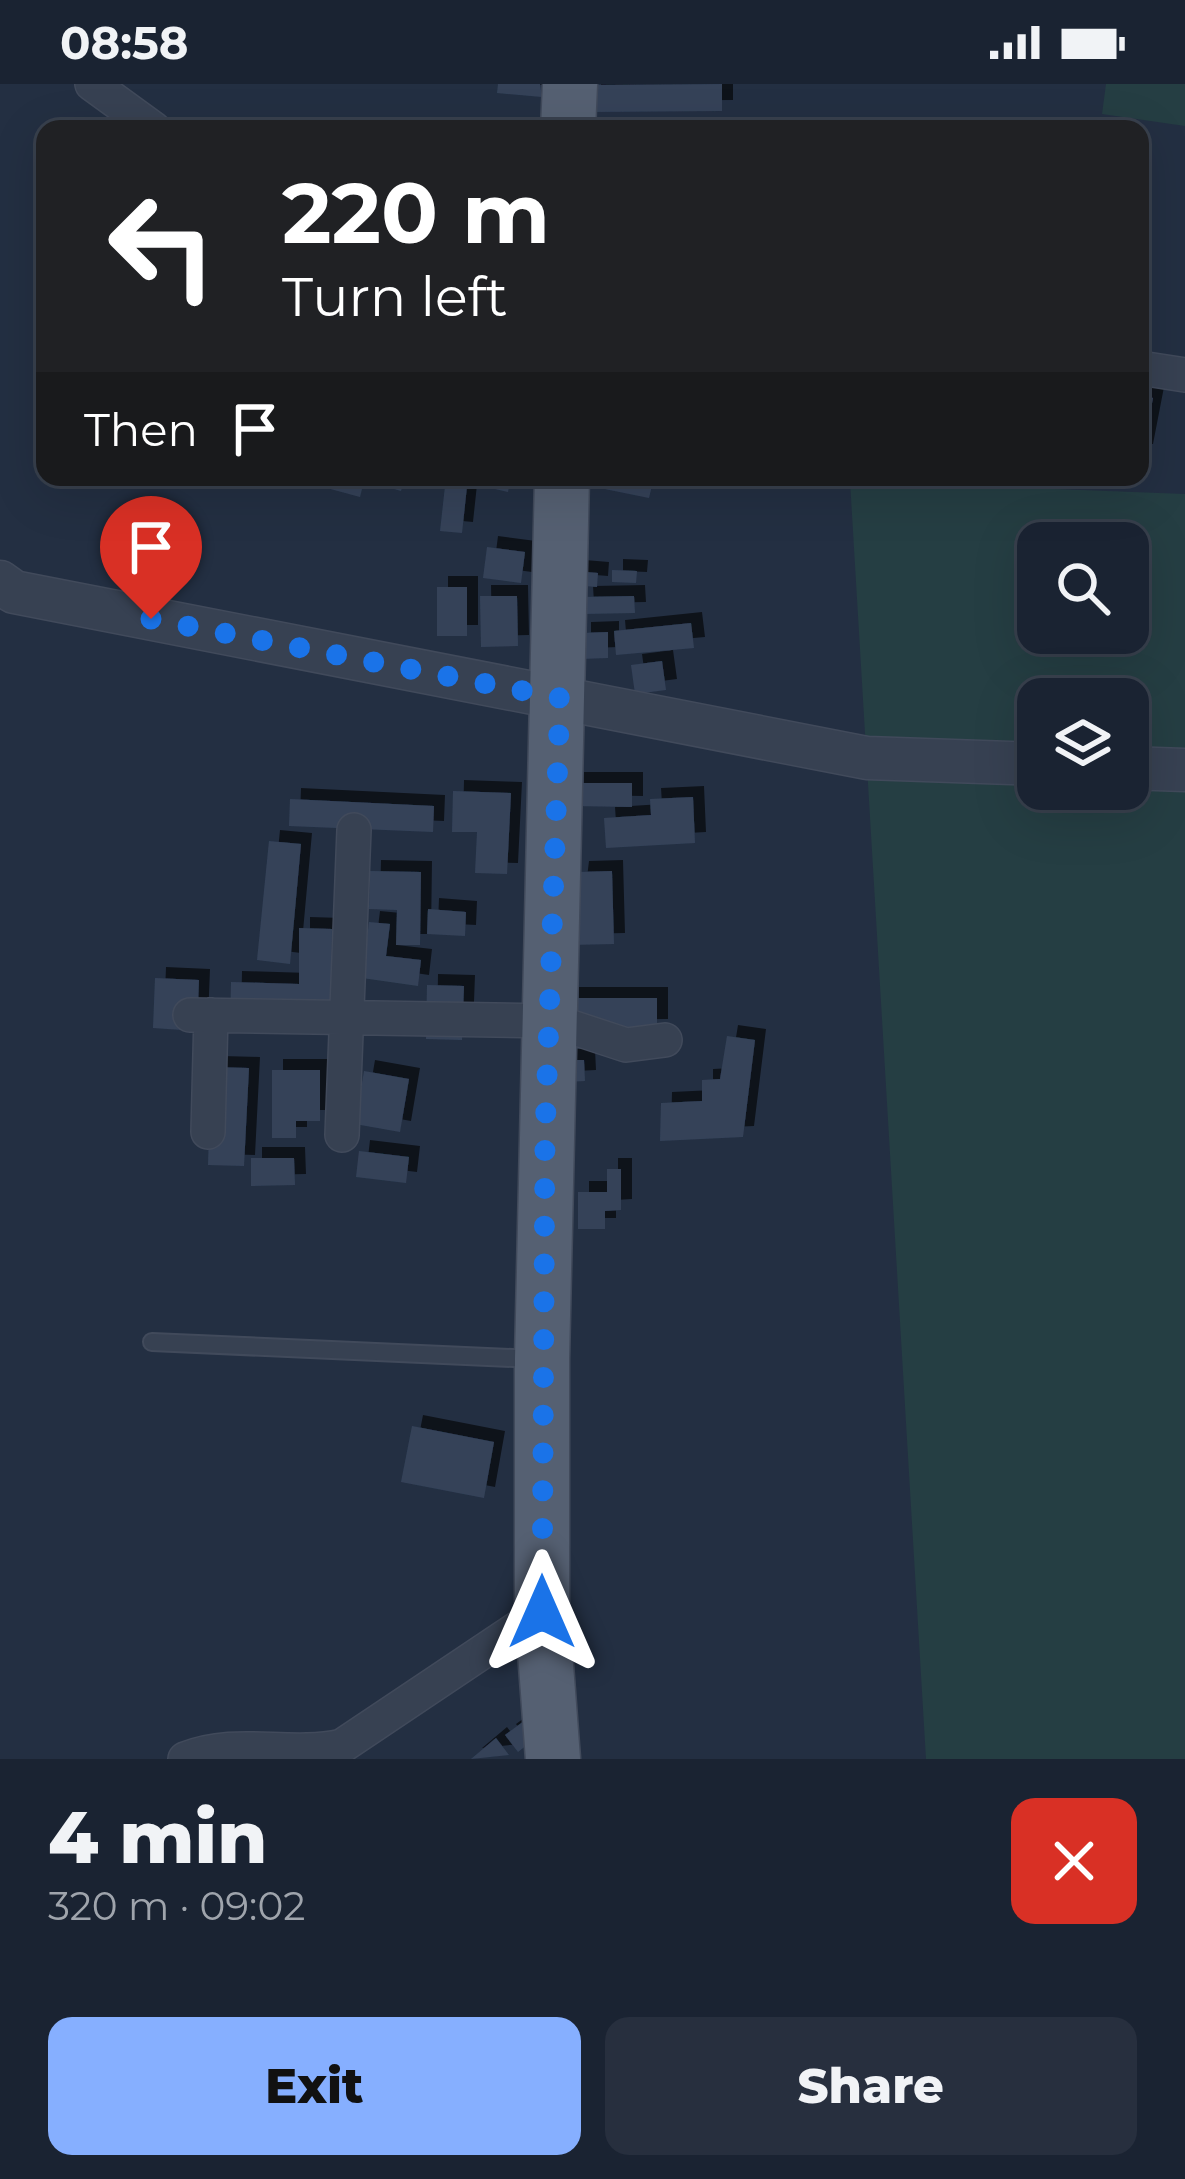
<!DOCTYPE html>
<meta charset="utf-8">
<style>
body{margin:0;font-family:Montserrat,sans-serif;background:#272f3e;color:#f1f3f6;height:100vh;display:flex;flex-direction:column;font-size:45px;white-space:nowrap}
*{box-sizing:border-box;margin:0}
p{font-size:39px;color:#9fa4ac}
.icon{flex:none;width:66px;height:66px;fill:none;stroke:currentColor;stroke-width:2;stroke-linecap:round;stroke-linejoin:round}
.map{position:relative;height:1675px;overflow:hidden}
.drawer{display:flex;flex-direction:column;background:#1a2332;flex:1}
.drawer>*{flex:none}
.guide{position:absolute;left:36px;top:36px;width:1113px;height:366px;border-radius:24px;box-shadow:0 12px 48px #0002,0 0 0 3px #38404d;background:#202124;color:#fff;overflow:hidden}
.fabs{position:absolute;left:1017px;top:438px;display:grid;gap:24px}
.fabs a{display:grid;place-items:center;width:132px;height:132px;border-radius:24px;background:#1a2332;box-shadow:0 12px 48px #0002,0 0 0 3px #38404d;font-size:60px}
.pin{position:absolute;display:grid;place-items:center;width:102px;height:102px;color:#fff;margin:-123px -51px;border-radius:50% 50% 50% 0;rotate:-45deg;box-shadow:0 0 12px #0007}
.pin .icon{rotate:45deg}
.me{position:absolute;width:132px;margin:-66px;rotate:0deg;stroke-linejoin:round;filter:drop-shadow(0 0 9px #0008)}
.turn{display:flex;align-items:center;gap:42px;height:252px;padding:0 48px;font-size:54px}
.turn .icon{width:156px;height:156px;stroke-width:2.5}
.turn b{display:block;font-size:84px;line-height:102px}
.then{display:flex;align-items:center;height:114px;padding:0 48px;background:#0003;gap:24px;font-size:45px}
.round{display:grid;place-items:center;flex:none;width:126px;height:126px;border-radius:24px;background:#272f3e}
.overview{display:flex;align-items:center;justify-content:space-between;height:204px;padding:0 48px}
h1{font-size:72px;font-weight:800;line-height:90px}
.cta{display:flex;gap:24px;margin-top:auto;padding:24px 48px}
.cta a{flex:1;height:138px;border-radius:24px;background:#86afff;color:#111;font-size:48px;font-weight:800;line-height:138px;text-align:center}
.cta a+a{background:#272f3e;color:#f1f3f6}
.status{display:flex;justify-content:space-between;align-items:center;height:84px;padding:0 60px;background:#1a2332;direction:ltr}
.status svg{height:33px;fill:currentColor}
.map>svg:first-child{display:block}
.green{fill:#253e43;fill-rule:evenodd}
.building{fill:#344259;filter:url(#shadow)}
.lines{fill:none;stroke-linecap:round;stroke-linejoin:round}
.service-casing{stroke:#414a5b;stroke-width:20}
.minor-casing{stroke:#414a5b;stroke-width:36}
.tertiary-casing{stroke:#414a5b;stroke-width:45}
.primary-casing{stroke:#414a5b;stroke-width:57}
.service{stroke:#374152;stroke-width:16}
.minor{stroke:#374152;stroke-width:33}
.tertiary{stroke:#374152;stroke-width:42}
.primary{stroke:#556072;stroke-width:54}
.route{stroke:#1a73e8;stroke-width:21;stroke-dasharray:0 37.8}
</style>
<div class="status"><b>08:58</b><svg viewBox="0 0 49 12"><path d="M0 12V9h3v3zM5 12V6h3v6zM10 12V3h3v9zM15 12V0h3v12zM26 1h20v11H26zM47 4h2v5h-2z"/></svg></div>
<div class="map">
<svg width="1185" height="1675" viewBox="0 0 1185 1675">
<defs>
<filter id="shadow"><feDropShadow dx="11" dy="-11" stdDeviation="0" flood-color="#0009"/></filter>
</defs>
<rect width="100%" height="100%" fill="#232f42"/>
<path class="green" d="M1106,0h79v42l-83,-12z
M850,397l335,13v1265h-259zM1038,459h90v90h-90zM1038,615h90v90h-90z"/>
<path class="building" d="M498,0h42l2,13 -45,-4z
M722,0v27l-132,1v-27z
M1140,311l13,3 -11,57h-2z
M314,393h51l-5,20 -48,-13z
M379,393h26l-4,14 -24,-7z
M446,393h22l-6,56 -22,-2z
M484,393h27l-3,15 -26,-6z
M586,393h68l-5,21 -64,-13z
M487,463l38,5 -4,31 -38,-5z
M612,486l25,1 -1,12 -24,-1z
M574,487l24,2 -1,14 -25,-2z
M437,503h30v49h-30z
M480,512h37l1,50 -37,1z
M634,512l1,17 -52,1 -1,-17z
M691,539l3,25 -78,7 -2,-24z
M608,548v26l-28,1v-26z
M662,577l4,29 -31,4 -4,-29z
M573,699h59v24l-59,-1z
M453,707l58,2 -4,81 -32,-1 2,-41h-25z
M693,713l2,46 -89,5 -2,-30 47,-3 -1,-16z
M290,715l144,7 -1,26 -144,-6z
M269,757l32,3 -11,120 -33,-4z
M370,787l51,1 -1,73h-24l1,-35 -28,-1z
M612,787l2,73 -45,1 9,-73z
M428,825l38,3 -1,24 -38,-2z
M369,838l21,2 -4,32 35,4 -3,26 -56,-8z
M299,844l33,1 -1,103 -101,-1 1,-49 68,2z
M155,894l44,2 -2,51 -44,-3z
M427,901l37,1 -2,54 -36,-1z
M568,914h89v32l-89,1z
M727,952l28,4 -12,97 -83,4 1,-38 41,-2v-21l18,-1z
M565,976h19l1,21 -20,1z
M211,983l38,1 -5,98 -36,-1z
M272,986h48v51h-24v17h-24z
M364,987l45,8 -9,53 -45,-8z
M359,1067l50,6 -3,26 -50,-6z
M251,1074h43l1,27 -44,1z
M607,1085h14v41l-16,1v18h-27v-37h29z
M412,1342l82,16 -10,56 -83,-16z
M524,1637l12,17 -18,14 -13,-17z
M496,1654l13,17 -38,4z"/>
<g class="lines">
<g class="service-casing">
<path id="service" d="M152,1258l383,17"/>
</g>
<g class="minor-casing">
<path id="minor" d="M92,0l62,45
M1140,284l45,7
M190,931l363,6 73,24 39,-5
M208,1048l3,-117
M342,1051l12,-305
M185,1675c52,-21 103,-1 157,-13l200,-134"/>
</g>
<g class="tertiary-casing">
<path id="tertiary" d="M0,498l14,10 853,166 171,6
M1128,684l57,2"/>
</g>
<g class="primary-casing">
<path id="primary" d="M568,45l2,-45
M553,1675l-11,-147v-253l20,-882"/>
</g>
<use href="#service" class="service"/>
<use href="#minor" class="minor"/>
<use href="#tertiary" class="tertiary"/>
<use href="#primary" class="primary"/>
</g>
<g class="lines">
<path class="route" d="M151,535l409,79 -15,438 -3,476"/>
</g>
</svg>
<div class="fabs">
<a><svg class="icon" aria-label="search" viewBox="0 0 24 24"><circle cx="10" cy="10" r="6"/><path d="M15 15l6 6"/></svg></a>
<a><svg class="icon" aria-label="layers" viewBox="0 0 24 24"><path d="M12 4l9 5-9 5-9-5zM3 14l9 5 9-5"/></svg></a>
</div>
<div class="pin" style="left:151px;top:535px;background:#d93025"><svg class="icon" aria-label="arrive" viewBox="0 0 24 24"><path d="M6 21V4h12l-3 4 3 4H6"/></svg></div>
<svg class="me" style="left:542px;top:1528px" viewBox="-20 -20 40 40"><path d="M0-17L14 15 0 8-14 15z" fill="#1a73e8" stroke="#fff" stroke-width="4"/></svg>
<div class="guide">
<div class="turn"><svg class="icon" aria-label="left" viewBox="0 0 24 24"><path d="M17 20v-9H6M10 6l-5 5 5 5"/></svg><div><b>220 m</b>Turn left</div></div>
<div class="then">Then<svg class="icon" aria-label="arrive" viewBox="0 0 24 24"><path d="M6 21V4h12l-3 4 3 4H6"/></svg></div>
</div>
</div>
<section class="drawer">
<div class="overview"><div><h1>4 min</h1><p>320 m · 09:02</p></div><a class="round" style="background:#d93025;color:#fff"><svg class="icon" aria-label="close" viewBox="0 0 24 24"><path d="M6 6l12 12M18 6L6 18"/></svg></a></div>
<div class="cta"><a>Exit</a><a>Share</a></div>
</section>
